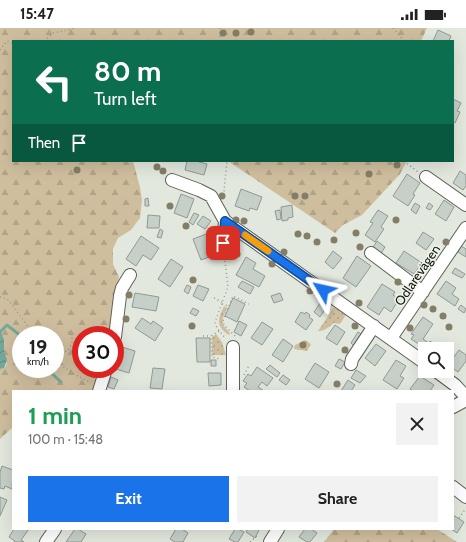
<!DOCTYPE html>
<meta charset="utf-8">
<style>
body{margin:0;font-family:Cabin,sans-serif;background:#f2f2f2;color:#222;height:100vh;display:flex;flex-direction:column;font-size:15px;white-space:nowrap}
*{box-sizing:border-box;margin:0}
p{font-size:13px;color:#767676}
.icon{flex:none;width:22px;height:22px;fill:none;stroke:currentColor;stroke-width:2;stroke-linecap:round;stroke-linejoin:round}
.map{position:relative;flex:1;overflow:hidden}
.details{position:absolute;left:12px;top:362px;width:442px;height:140px;display:flex;flex-direction:column;background:#fff;border-radius:0px;box-shadow:0 4px 16px #0002}
.details>*{flex:none}
.hud{position:absolute;left:12px;top:12px;width:442px;height:122px;border-radius:0px;box-shadow:0 4px 16px #0002;background:#0b6e4f;color:#fff;overflow:hidden}
.tools{position:absolute;left:418px;top:314px;display:grid;gap:8px}
.tools a{display:grid;place-items:center;width:36px;height:36px;border-radius:0px;background:#fff;box-shadow:0 4px 16px #0002;font-size:20px}
.speed{position:absolute;left:12px;top:298px;display:flex;gap:8px;font-size:20px;font-weight:700;text-align:center}
.speed>*{display:grid;place-content:center;width:52px;height:52px;border-radius:50%;background:#fff;box-shadow:0 4px 16px #0002;line-height:1}
.speed small{font-size:10px;font-weight:400}
.speed .limit{border:6px solid #d22;background:#fff;color:#111}
.pin{position:absolute;display:grid;place-items:center;width:34px;height:34px;color:#fff;margin:-17px;border-radius:8px;box-shadow:0 2px 6px #0006}
.me{position:absolute;width:44px;margin:-22px;rotate:306deg;stroke-linejoin:round;filter:drop-shadow(0 0 3px #0008)}
.turn{display:flex;align-items:center;gap:14px;height:84px;padding:0 16px;font-size:18px}
.turn .icon{width:52px;height:52px;stroke-width:2.5}
.turn b{display:block;font-size:28px;line-height:34px}
.then{display:flex;align-items:center;height:38px;padding:0 16px;background:#0003;gap:8px;font-size:15px}
.round{display:grid;place-items:center;flex:none;width:42px;height:42px;border-radius:0px;background:#f2f2f2}
.overview{display:flex;align-items:center;justify-content:space-between;height:68px;padding:0 16px}
h1{font-size:24px;font-weight:700;line-height:30px;color:#1e9e55}
.cta{display:flex;gap:8px;margin-top:auto;padding:8px 16px}
.cta a{flex:1;height:46px;border-radius:0px;background:#1a73e8;color:#fff;font-size:16px;font-weight:700;line-height:46px;text-align:center}
.cta a+a{background:#f2f2f2;color:#222}
.status{display:flex;justify-content:space-between;align-items:center;height:28px;padding:0 20px;background:#fff;direction:ltr}
.status svg{height:11px;fill:currentColor}
.map>svg:first-child{display:block}
.grass{fill:url(#grass-dots)}
.forest{fill:url(#forest-firs);fill-rule:evenodd}
.water{fill:url(#water-waves)}
.lines{fill:none;stroke-linecap:round;stroke-linejoin:round}
.stream{stroke:#74a89a;stroke-width:3}
.building{fill:#c6cfc8;stroke:#909992}
.minor-casing{stroke:#5d6159;stroke-width:14}
.path{stroke:#93978f;stroke-width:1.5;stroke-dasharray:1 3;stroke-linecap:butt}
.minor{stroke:#fff;stroke-width:12}
.tree{fill:#847e67}
.route-casing{stroke:#114b97;stroke-width:10}
.route{stroke:#1a73e8;stroke-width:7}
.slow{stroke:#f59e0b;stroke-width:7}
.labels{text-anchor:middle;stroke-width:3;stroke-linejoin:round;paint-order:stroke}
.street-label{font-size:13px;fill:#171915;stroke:#f0f5eb}
</style>
<div class="status"><b>15:47</b><svg viewBox="0 0 49 12"><path d="M0 12V9h3v3zM5 12V6h3v6zM10 12V3h3v9zM15 12V0h3v12zM26 1h20v11H26zM47 4h2v5h-2z"/></svg></div>
<div class="map">
<svg width="466" height="514" viewBox="0 0 466 514">
<defs>
<pattern id="grass-dots" width="8" height="8" patternUnits="userSpaceOnUse"><rect width="8" height="8" fill="#cfbe9e"/><path d="M2 2h.1M6 6h.1" fill="none" stroke="#b1a387" stroke-width="1.8" stroke-linecap="round"/></pattern>
<pattern id="forest-firs" width="22" height="20" patternUnits="userSpaceOnUse"><rect width="22" height="20" fill="#cfbe9e"/><path d="M5 1l3.5 6h-7zM16 11l3.5 6h-7z" fill="#b1a387"/></pattern>
<pattern id="water-waves" width="16" height="10" patternUnits="userSpaceOnUse"><rect width="16" height="10" fill="#74a89a"/><path d="M0 5q4-4 8 0t8 0" fill="none" stroke="#5e887c"/></pattern>
</defs>
<rect width="100%" height="100%" fill="#e3e8de"/>
<path class="grass" d="M224,278l3,2c-5,13 -8,14 3,25l-1,2c-14,-9 -11,-16 -5,-29z
M334,279h3l10,6 -7,11 -6,-1c-4,3 -10,9 -16,8z
M216,306l6,8 4,13h-14v-18z
M305,312l6,4 -4,7 -13,-2 1,-4z"/>
<path class="forest" d="M0,0h427l-6,13h-408v120h120l7,26 2,13 -2,18 -9,12 -13,8 -5,11v15l6,13 -10,58h-28v34h20l-6,22h-82v36l-13,12v-70c11,-2 5,-11 4,-18 -2,-8 0,-14 -4,-22zM21,307h34v34h-34z
M228,133h179l-7,13 -38,41 -19,10 -8,8z
M334,501h103l20,13h-133z"/>
<path class="water" d="M0,301l4,11v11l3,9 -3,8 -4,1z"/>
<g class="lines">
<path class="stream" d="M1,303l6,-6 14,11
M47,341l14,13"/>
</g>
<path class="building" d="M438,2l13,6 -2,5h-16z
M453,71l8,4 -4,8 3,1 -5,11 -2,-1z
M187,133h9l11,3 -3,11 -19,-5z
M460,143l6,4v11l-3,4 -10,-7z
M407,146l13,9 -7,11 2,1 -7,11 -15,-10z
M241,161l21,8 -5,13 -7,-2 -1,3 -14,-5z
M181,166l13,5 -7,19 -13,-5z
M148,170l1,8h-4v-7z
M444,172l10,7 -8,14 -11,-7z
M415,175l5,3 -4,8 -5,-4z
M429,175l4,3 -3,4 -4,-2z
M292,177l1,12 -5,1v2l-6,1 -1,-14z
M280,182l1,9 -4,1 -2,-9z
M378,182l10,6 -7,11 3,2 -9,13 -10,-7 8,-12 -3,-1z
M194,185l5,2 -6,10 -4,-3z
M148,187l12,1 -1,12h-12z
M203,188l8,5 -6,8 -8,-5z
M160,201l3,2 -2,7 -4,-1z
M423,204l11,7 -8,11 -10,-7z
M209,205l8,21 -16,6 -8,-21z
M141,208l18,12 -8,12 -8,-5 -7,11 -10,-7z
M377,213l8,6 -5,8 -8,-6z
M461,218l5,3v8l-8,-5z
M333,223l9,7 -9,11 -8,-7z
M404,223l18,12 -8,11 -18,-11z
M357,228l14,10 -15,21 -13,-9z
M246,229l10,6 -3,6 12,7 -6,11 -23,-12z
M171,231l12,8 -13,20 -12,-8z
M455,240l10,6 -3,4 -10,-5z
M242,253l12,6 -4,7 -12,-7z
M446,253l10,7 -4,6 7,5 -4,7 -18,-12z
M382,256l13,8 -2,3 6,4 -8,13 -7,-5 -5,8 -12,-8z
M187,257l4,2 -3,7 -4,-3z
M198,257l11,4 -6,12 -10,-5z
M135,265l24,4 -3,14 -24,-4z
M280,265l3,7 -9,3 -3,-7z
M233,270l12,6 -8,18 -12,-6z
M321,274l6,4 -7,11 -6,-5z
M461,277l5,4 -2,4 -6,-4z
M193,280l6,3 -3,5 -6,-3z
M301,284l4,2 1,-2 4,3 -1,2 4,3 -7,10 -11,-8z
M423,289l10,7 -10,15 6,4 1,-2 4,3 -3,5h-6v-1l-14,-9 3,-4 -3,-1z
M142,290l9,6 2,-3 10,7 -8,13 -20,-13z
M239,293l8,4 -6,11 -7,-4z
M262,294l11,7 -11,16 -11,-7z
M335,297l10,7 -8,13 -11,-7z
M358,304l5,3 -8,12 -4,-4z
M196,310h14v24h-13z
M283,311l10,7 -10,16 -11,-7z
M438,315l7,4 -2,2h-9z
M376,316l10,7 -11,15 -10,-8z
M122,319l13,4 -6,22 -13,-4z
M459,322l7,5v6l-8,11 -7,-5 2,-3 -3,-2z
M339,331l6,3 -4,7 -6,-3z
M211,332h5v6h-5z
M396,332l10,6 -6,10 4,2 -7,11 -14,-9z
M315,335l14,9 -10,16 -14,-9z
M270,337l10,8 -3,4 -11,-8z
M257,339l16,11 -6,8 -5,-4 -4,5 6,4h-14l-6,-4 3,-4 -4,-2 5,-7 3,2z
M153,340l12,1 -3,20 -12,-1z
M356,342l10,6 -6,7 -9,-5z
M208,345h13v12l-12,1z
M283,347l7,5 -4,5 -7,-5z
M420,348l14,9 -4,6h-17l-3,-2z
M111,349l7,3 -4,9 -6,-2z
M348,352l7,5 -4,6h-10z
M2,438l11,4 -1,19 -7,-3 -1,3 -4,-1v-16z
M0,469l7,3 -7,16z
M453,487l11,7 -7,11 -6,-4h2z
M14,501h15l-8,11 3,2h-10l1,-1 -6,-4z
M75,501h3l8,5 -5,8h-15z
M176,501h6l6,4 -5,9h-8l-5,-3z
M235,501h3l6,3 -6,10h-3l-6,-3z
M248,501h9l2,1 -4,8 -9,-6z
M305,501h6l6,4 -7,9h-3l-8,-5z"/>
<g class="lines">
<g class="minor-casing">
<path id="minor" d="M426,149l40,28
M172,152l27,10 12,6 14,25 200,142
M223,215l2,-22
M371,225l52,39
M115,309l5,-41 2,-8 8,-13
M391,310l75,-110
M233,319v44
M351,336l1,-5 22,-33
M436,343l19,14 11,12
M99,363l7,-22
M453,379l13,-7
M453,459l13,10
M46,514l9,-13
M270,514l8,-13"/>
</g>
<path class="path" d="M220,0v13
M393,0l11,13
M44,13l9,-8 23,-5
M0,22l7,-9 6,2
M404,133l14,11
M222,167l2,-4 3,-30
M224,225l4,34 -13,35 2,6 9,11
M0,269l7,2 3,3 24,33
M214,270l8,4
M222,276l6,2
M219,303l-8,5 1,21 5,1 3,3
M203,308h8
M235,308l-11,-11 -1,-4 10,-25 16,8
M55,329l6,-5 7,-1 4,-8v-8l-5,-4
M55,330c10,12 23,18 36,25
M244,347l5,-9
M459,490l7,-10
M250,514l9,-8"/>
<use href="#minor" class="minor"/>
</g>
<g class="tree">
<circle cx="251" cy="4" r="3.5"/>
<circle cx="223" cy="5" r="3.5"/>
<circle cx="236" cy="5" r="3.5"/>
<circle cx="397" cy="137" r="3.5"/>
<circle cx="157" cy="139" r="3.5"/>
<circle cx="77" cy="142" r="3.5"/>
<circle cx="163" cy="143" r="3.5"/>
<circle cx="369" cy="146" r="3.5"/>
<circle cx="222" cy="168" r="3.5"/>
<circle cx="295" cy="168" r="3.5"/>
<circle cx="305" cy="168" r="3.5"/>
<circle cx="170" cy="178" r="3.5"/>
<circle cx="236" cy="192" r="3.5"/>
<circle cx="396" cy="192" r="3.5"/>
<circle cx="244" cy="193" r="3.5"/>
<circle cx="186" cy="198" r="3.5"/>
<circle cx="356" cy="205" r="3.5"/>
<circle cx="298" cy="206" r="3.5"/>
<circle cx="307" cy="208" r="3.5"/>
<circle cx="334" cy="212" r="3.5"/>
<circle cx="317" cy="214" r="3.5"/>
<circle cx="446" cy="214" r="3.5"/>
<circle cx="360" cy="219" r="3.5"/>
<circle cx="284" cy="224" r="3.5"/>
<circle cx="237" cy="226" r="3.5"/>
<circle cx="272" cy="236" r="3.5"/>
<circle cx="193" cy="252" r="3.5"/>
<circle cx="398" cy="254" r="3.5"/>
<circle cx="310" cy="263" r="3.5"/>
<circle cx="129" cy="267" r="3.5"/>
<circle cx="359" cy="275" r="3.5"/>
<circle cx="424" cy="277" r="3.5"/>
<circle cx="433" cy="281" r="3.5"/>
<circle cx="443" cy="288" r="3.5"/>
<circle cx="126" cy="291" r="3.5"/>
<circle cx="192" cy="298" r="3.5"/>
<circle cx="355" cy="298" r="3.5"/>
<circle cx="449" cy="299" r="3.5"/>
<circle cx="410" cy="300" r="3.5"/>
<circle cx="303" cy="317" r="3.5"/>
<circle cx="345" cy="322" r="3.5"/>
<circle cx="337" cy="356" r="3.5"/>
</g>
<g class="lines">
<g class="route-casing">
<path id="route" d="M223,215l2,-22 98,69"/>
</g>
<use href="#route" class="route"/>
<path class="slow" d="M245,207l23,16"/>
</g>
<g class="labels">
<g class="street-label">
<text transform="translate(417 247) rotate(-56)" y="5">Odlarevägen</text>
</g>
</g>
</svg>
<div class="tools">
<a><svg class="icon" aria-label="search" viewBox="0 0 24 24"><circle cx="10" cy="10" r="6"/><path d="M15 15l6 6"/></svg></a>
</div>
<div class="speed"><div>19<small>km/h</small></div><div class="limit">30</div></div>
<div class="pin" style="left:223px;top:215px;background:#d93025"><svg class="icon" aria-label="arrive" viewBox="0 0 24 24"><path d="M6 21V4h12l-3 4 3 4H6"/></svg></div>
<svg class="me" style="left:323px;top:262px" viewBox="-20 -20 40 40"><path d="M0-17L14 15 0 8-14 15z" fill="#1a73e8" stroke="#fff" stroke-width="4"/></svg>
<div class="hud">
<div class="turn"><svg class="icon" aria-label="left" viewBox="0 0 24 24"><path d="M17 20v-9H6M10 6l-5 5 5 5"/></svg><div><b>80 m</b>Turn left</div></div>
<div class="then">Then<svg class="icon" aria-label="arrive" viewBox="0 0 24 24"><path d="M6 21V4h12l-3 4 3 4H6"/></svg></div>
</div>
<section class="details">
<div class="overview"><div><h1>1 min</h1><p>100 m · 15:48</p></div><a class="round"><svg class="icon" aria-label="close" viewBox="0 0 24 24"><path d="M6 6l12 12M18 6L6 18"/></svg></a></div>
<div class="cta"><a>Exit</a><a>Share</a></div>
</section>
</div>
